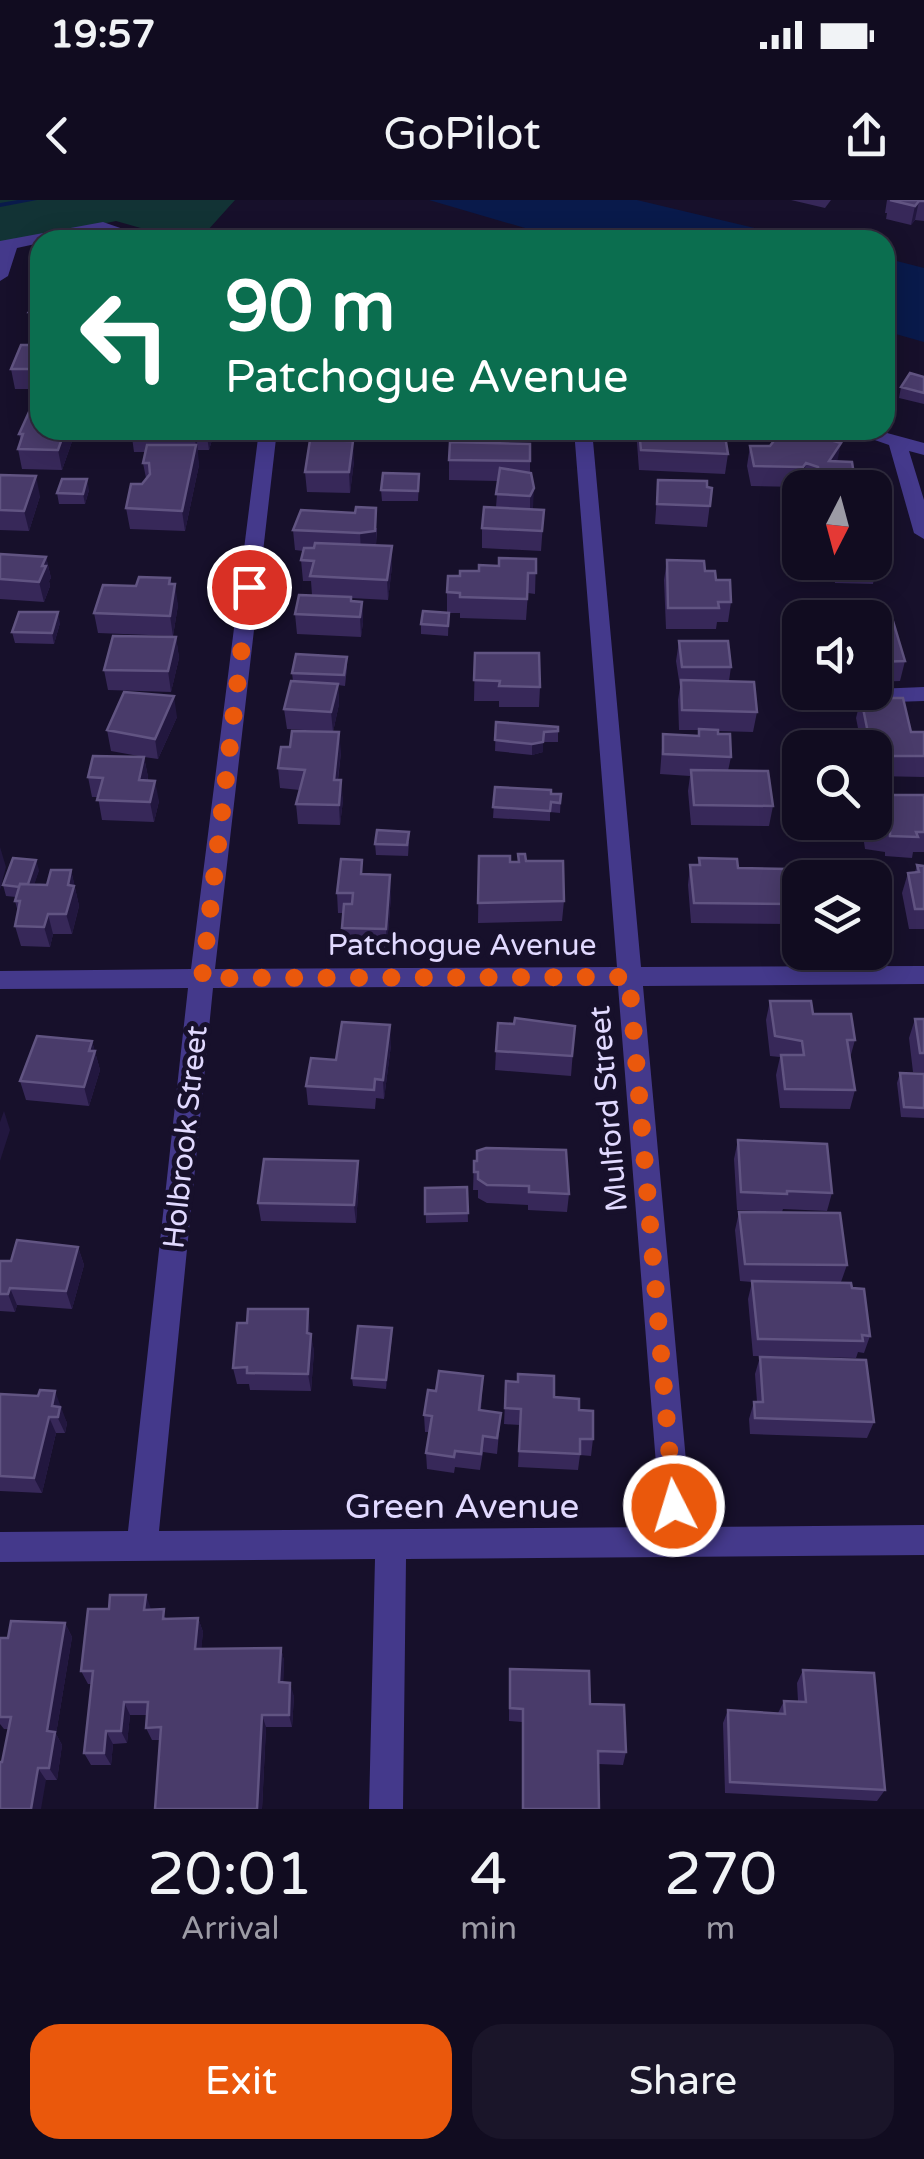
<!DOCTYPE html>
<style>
body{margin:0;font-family:"Varela Round",sans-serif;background:#1a1529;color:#f1f3f6;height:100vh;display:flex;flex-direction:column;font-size:38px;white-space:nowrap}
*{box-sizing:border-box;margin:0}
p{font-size:32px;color:#9c9ba5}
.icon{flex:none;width:55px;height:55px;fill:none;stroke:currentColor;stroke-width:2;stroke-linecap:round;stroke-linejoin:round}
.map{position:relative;height:1609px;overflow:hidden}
.sheet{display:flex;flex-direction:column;background:#110c20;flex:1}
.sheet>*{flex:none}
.guide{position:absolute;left:30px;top:30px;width:865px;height:210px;border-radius:30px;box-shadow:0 5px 25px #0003,0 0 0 2px #302c3e;background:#0b6e4f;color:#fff;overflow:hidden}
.needle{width:65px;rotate:186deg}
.fabs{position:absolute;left:782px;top:270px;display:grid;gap:20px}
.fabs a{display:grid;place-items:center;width:110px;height:110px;border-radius:20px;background:#110c20;box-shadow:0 5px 25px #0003,0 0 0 2px #302c3e;font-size:50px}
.pin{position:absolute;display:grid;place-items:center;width:85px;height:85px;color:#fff;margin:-42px;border:5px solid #fff;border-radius:50%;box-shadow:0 2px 10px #0007}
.me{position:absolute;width:110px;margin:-55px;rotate:355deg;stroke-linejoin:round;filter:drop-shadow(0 0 8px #0008)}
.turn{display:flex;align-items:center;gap:35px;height:210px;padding:0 30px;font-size:45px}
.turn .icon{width:130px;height:130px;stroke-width:2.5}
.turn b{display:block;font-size:70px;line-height:85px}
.eta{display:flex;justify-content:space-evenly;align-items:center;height:170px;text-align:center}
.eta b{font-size:60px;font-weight:600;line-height:70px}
.primary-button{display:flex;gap:20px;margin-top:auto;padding:20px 30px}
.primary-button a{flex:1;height:115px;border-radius:30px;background:#ea580c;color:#fff;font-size:40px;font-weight:600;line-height:115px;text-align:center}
.primary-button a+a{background:#1a1529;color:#f1f3f6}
.status{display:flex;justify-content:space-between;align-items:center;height:70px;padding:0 50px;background:#110c20;direction:ltr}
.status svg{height:28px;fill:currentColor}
header{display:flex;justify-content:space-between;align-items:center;height:130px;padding:0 30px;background:#110c20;font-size:45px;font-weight:600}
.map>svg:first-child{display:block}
.green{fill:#123335}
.water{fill:#091a4b}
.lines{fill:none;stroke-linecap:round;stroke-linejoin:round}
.stream{fill:#091a4b;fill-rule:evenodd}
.minor{fill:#44398b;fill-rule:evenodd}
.wall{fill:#372859}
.shaded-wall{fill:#22173f}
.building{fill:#493b6a;stroke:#615482;stroke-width:2.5}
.route{stroke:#ea580c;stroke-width:18;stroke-dasharray:0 32.4}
.labels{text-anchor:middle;stroke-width:10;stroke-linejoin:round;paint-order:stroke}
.street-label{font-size:30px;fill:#e1d9ff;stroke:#17102b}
.near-street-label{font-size:35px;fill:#e1d9ff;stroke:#17102b}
</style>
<div class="status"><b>19:57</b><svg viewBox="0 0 49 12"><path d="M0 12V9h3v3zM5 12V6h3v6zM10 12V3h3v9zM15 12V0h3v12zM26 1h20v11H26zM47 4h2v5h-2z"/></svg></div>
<header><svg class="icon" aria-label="back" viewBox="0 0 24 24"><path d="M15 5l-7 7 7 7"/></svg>GoPilot<svg class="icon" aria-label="share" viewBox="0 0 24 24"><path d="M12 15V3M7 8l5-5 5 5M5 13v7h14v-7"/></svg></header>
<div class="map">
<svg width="924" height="1609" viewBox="0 0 924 1609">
<rect width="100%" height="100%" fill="#17102b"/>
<path class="green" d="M0,0h235l-27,30 79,1 20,9h-124l-67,-19 -116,24z"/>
<path class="water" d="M429,0h208l168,40h-239z
M885,58l39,10v74l-39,-11z"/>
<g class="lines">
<path class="stream" d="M18,0h19l-37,7v-4z"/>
<path class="minor" d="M103,22l52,18h-25l-28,-8 -62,8v3l-23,5 -9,28 -8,5v-40z
M259,230h18l-62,539 402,-2 -43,-537h18l49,537 283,-1v18l-281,2 49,541 232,-2v30l-518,4 -3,250h-34l6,-250 -375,3v-30l128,-1 60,-543 -188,1v-18l191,-2zM618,786l43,541 -502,4 54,-543z
M846,230h30l48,13v12l-15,-4 15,49v39l-10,-6 -25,-88z
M924,487v14l-61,2 -11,-7 2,-4h21v-3z"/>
</g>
<path class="wall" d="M791,0h40l-6,8z
M887,0h37v21l-9,-1 -4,5 -25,-6 1,-6h-2z
M40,98v39h-3l-1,-6h-3l-4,-19z
M40,145v44h-25l-4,-20z
M924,177v27l-25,-6 2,-11z
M76,230l-14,40 -40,-1 -4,-20 3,-8 -2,-7z
M131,230h79l2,10 -3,10h-11l-1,3 2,12 -14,66 -55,-2 -4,-21 20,-30 -3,-15 2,-11h-11z
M343,230h49l-1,7 -48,-2z
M636,230h88l4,24 -3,20 -86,-4z
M530,244v29l3,36 11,1 -3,41 -59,-3v-20l14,-21 2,-26 -49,-1v-20z
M750,246l88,15 17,20 -1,7h-40l-12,-4 -2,3 -49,-1 -4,-20z
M354,261l-4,32 -43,-1 -2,-20z
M0,275l40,21 -11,35 -29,-1z
M658,280l54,8 -5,39 -52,-3z
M419,284l-1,17h-36l-1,-11z
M89,290l-4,14h-26l-2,-11z
M377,328l-1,17 16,1v20l-4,34 -37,-2v3l11,1 1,20 -2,15 -64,-3 -2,-20 17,-19 -1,-14h-8l-2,-21 2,-9 -8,-1 -2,-20z
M0,354l46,3 5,21 -2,3 1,5 -6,16 -44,-3z
M536,359l-1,35 -7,-1 -2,27 -66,-2v-5h-11l-1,23 -27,-2v-10l26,-12v-20l13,-16 39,-10z
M667,360l38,11 11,9 15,22 -3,20h-11l-1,7h-50l-2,-49z
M814,362h61l2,1 -4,21 -38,-1 -2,-12h-17z
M170,378l8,27 -5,31 -75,-3 -4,-20z
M890,411l15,50 -5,20 -25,1v-64h-36l1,-6z
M60,423l-6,21 -39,-1 -3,-11z
M176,437l3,21 -8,34 -63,-2 -4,-20z
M679,441l52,26 -2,14 28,31 -4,20 -35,-1v3l13,23 -3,14 45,35 -4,20 -78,-1 -3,-34 2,-15 -30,-2 3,-40 35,1v-5h-19l-1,-30 2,-13 -4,-26z
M475,453l65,34 -1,20h-40v-6h-25z
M347,457v10l-2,19 -7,-1 1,19 -6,28 8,20 -3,28 5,20 -3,25 -42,-1 -2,-20 4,-14 -20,-2 -2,-20 12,-21 30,-16 -33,-2 -3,-20 9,-28 -1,-8z
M861,498l50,34h13v45l-49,-1v-28h-13l-6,-30z
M177,517l-19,42 -14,-2 4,20v3l11,21 -5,21 -52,-2 -4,-23h-6l-4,-20 56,-20 -33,-6 -4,-21z
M496,522l62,5v15h-15v10l-11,3 -37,-4z
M495,587l66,7 -1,19 -10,-1v9l-57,-3z
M888,595h36v57h-11l-1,6 -27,-2v-4l-20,-3 -4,-27h14l11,-17z
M409,642l-1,14 -32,-1 -1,-11z
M479,656l31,6 16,-1 38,40 -2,20 -84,2z
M699,658l39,10 55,36 -4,20 -98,-1 -3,-38 2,-20h8z
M917,665l7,1v63h-15l-7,-36 6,-20 7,-1z
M39,670l-5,14 13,1 24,-15 8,36 -7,28h-19l-3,13 -29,-1 -6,-20 3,-14 -3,-11 1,-4 -10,-1 -3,-11z
M363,674l28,21 -4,54 -44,-2 -1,-19 1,-15h-5l-1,-20z
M770,801l85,39 -5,18 5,32 -5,19 -70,-1 -4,-33 4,-18 -10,-1 -4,-36z
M915,819h9v54l-11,-1 -4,-34z
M575,826l-4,50 -76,-6 1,-19z
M92,841l8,29 -11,36 -63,-6 -6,-19z
M391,845l-7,54 -8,-1 -1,11 -67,-4 -2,-19 30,-26z
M900,873l24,1v44l-23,-1 -4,-34z
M738,940l94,53 -5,18 -44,-2 -1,3 -45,-2 -3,-51z
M474,961l95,33 -2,18 -39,-2v-5l-41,-2 -9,-5v-8h-5z
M359,980l-3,43 -95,-2 -3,-18z
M467,987l1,35 -42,1 -1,-35z
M739,1012l108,53 -6,17 11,6 18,48 -6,17 -6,-1 -2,6 -103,-2 -5,-57 4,-17 -12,-1 -5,-51z
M78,1047l6,18 -12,44 -55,-4 -2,7 -15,-1v-50h11z
M308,1109l2,25 4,17 -3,40 -61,-1 -1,-6h-12l-4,-16 14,-45z
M392,1128v8l-6,53 -33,-3 -1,-8z
M760,1157l114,65 -7,16 -117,-4 -1,-15 5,-17h3l-2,-28z
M483,1176l-2,34 20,3 -4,41 -14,-2 -3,18 -25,-3 -1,6 -27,-4 -1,-16 4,-21h-5l-1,-17 12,-24z
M506,1181l48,16 25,13 14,29 -2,17 -11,-1 -2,15 -60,-3 2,-42 -16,-1z
M0,1194l62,13 -1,3 6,13 -2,10h-9l-14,60 -42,-2z
M109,1409h42l17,10 30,-1 5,14 -2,17 80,-1 3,13 -1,21 11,14 -2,31h-26l-4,82h-107l5,-69h-8l-6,-12 1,-13h-17l-3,28 -14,1 -2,21h-20l-7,-12 7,-69h-3l-7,-13z
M65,1423l7,14 -16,97 6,11 -5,35h-11l-44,-18 6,-33h-4l-4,-5v-86h8z
M803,1470l82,120 -8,11 -152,-8 -2,-70 5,-13 50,3 6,-12h14l-1,-18z
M509,1483l81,21 36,48 -3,13 -25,-1 1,45h-77v-87l-13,-1z"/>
<path class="shaded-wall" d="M919,1l-4,19 -4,5 4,-19z
M65,230h11l-14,40 -4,-20z
M196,230l3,35 -14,66 -3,-20 14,-65 -2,-12z
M206,230h4l2,10 -3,10z
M353,241l1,20 -4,32 -1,-21z
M841,243l-4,20 -12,18 4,-20z
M806,263l-4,21 -2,3 3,-20z
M36,276l4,20 -11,35 -5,-20z
M87,279l2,11 -4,14 -2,-10z
M534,288l-1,20 -3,8v-20z
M376,308v43l-15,2 -1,-20z
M392,346v20l-4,34 -1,-20z
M46,357l5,21 -2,3 1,5 -6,16 -5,-20z
M170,378l3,19 2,-13 3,21 -5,31 -3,-20 -1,-32z
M362,402l1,20 -2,15 -1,-20z
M58,412l2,11 -6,21 -2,-11z
M176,437l3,21 -8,34 -3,-21z
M338,484l1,20 -6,28 -2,-20z
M174,496l3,21 -19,42 -3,-20z
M339,532l2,20 -6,48 -1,-20z
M543,542v10l-11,3v-11z
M144,557l4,20 -5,23 -4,-20z
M341,580l2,20 -3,25 -1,-20z
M155,581l4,20 -5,21 -4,-20z
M0,647l6,20 -6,23z
M36,660l3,10 -9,28 -3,-11z
M71,670l8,36 -7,28 -6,-20 2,-29z
M390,675l1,20 -4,54 -1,-20z
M48,714l5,20 -3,13 -6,-20z
M390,825l1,20 -7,54 -1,-19z
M92,841l8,29 -11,36 -5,-19z
M4,911l6,19 -10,31v-39z
M358,961l1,19 -3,43 -2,-18z
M78,1047l6,18 -12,44 -6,-18z
M10,1088l7,17 -2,7 -7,-18z
M308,1109l2,18 -1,23 -2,-17z
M392,1128v8l-6,53v-9z
M311,1134l3,17 -3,40 -3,-17z
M55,1191l12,32 -2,10 -13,-27z
M49,1217l7,16 -14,60 -8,-15z
M146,1395l5,14 -7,1z
M198,1418l5,14 -3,31 -5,-14z
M65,1423l7,14 -16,97 6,11 -5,35 -8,-12 -2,-37z
M281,1448l3,13 -1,35 -4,-14z
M290,1483l4,13 -2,31 -3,-12z
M124,1502l6,13 -3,28 -6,-12z
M262,1515l4,12 -4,82h-5z
M106,1531l7,13 -2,21 -7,-12z
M38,1568l8,12 -5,29h-10z"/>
<path class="building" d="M890,0h34v1h-5l-4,5z
M40,98v19h-7l2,-5h-6z
M21,145h19v24h-29z
M910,173l14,4v16l-23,-6z
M34,201h6v29h25l-7,20 -40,-1 5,-15h-4z
M131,230h64l-1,4 -63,-2z
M639,230h85l4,24 -87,-4z
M782,230h12l47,13 -12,18 23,1 3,19 -35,-1 -2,-13 -12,-4 -3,4 -49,-1 -4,-20h20z
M310,240l43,1 -4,31h-44z
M450,242l80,2v17l-81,-1z
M147,245h49l-14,66 -56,-3 5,-24h11l8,-10 -1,-11h-6z
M500,268l31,5 3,15 -4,8 -34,-2z
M383,273l36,1 -1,17 -37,-1z
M0,275l36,1 -12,35 -24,-1z
M62,279h25l-4,15 -26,-1z
M658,280l49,1v6l5,1 -2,18 -53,-2z
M356,307l20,1 -1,23 -15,2 -67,-3 8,-20 54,3z
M484,307l60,3 -2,21 -60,-3z
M315,343l77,3 -5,34 -77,-4 4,-15 -13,-1 3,-12h10z
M0,354l46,3 -4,9h4l-7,16 -39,-3z
M499,358l37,1v14h-8l-1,26 -67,-2v-4l-13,-1 1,-16h12v-5h19v-6l20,1z
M667,360l37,1 1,10h10l1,9h14l1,22h-13l1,6h-51z
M139,377l31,1 -1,6h6l-5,32 -76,-3 9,-28 33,1z
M299,395l52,2v4l11,1 -2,15 -65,-3z
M423,411l26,2 -1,13 -27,-2z
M890,411l15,50 -30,1v-44h-33l-2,-6z
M19,412h39l-6,21 -40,-1z
M113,436l63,1 -8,34 -64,-1z
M679,441h49l3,26h-49z
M475,453h64l1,34 -41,-1 1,-5 -26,-1z
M296,454l51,3 -3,18 -52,-2z
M681,480l73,2 3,30 -75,-2z
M291,481l47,3 -7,28 -47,-3z
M124,492l50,4 -19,43 -48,-9z
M861,498h42l8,34h13v24h-49v-8h-4z
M496,522l62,5v4l-14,1 -1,10 -11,2 -37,-4z
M699,529l19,1v4h12l1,23 -68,-3v-20l36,2z
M292,531l47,1 -5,48h7l-2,25 -43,-1 9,-34 -27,-2 3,-21h9z
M93,556l51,1 -5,23 16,1 -5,21 -53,-2 6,-22 -15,-1z
M691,570l77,1 5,35 -79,-1z
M495,587l56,3v4h10l-1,9 -9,-1 -1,9 -57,-4z
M888,595h36v37h-8l2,5 -28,-1v-4l-19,-3 -2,-7h6v-20l14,4z
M377,630l32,2 -2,13 -32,-1z
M518,654h7l1,7h37l1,40 -86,2 1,-47h31v6h9z
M13,658l23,2 -8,24h-8l-1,3 -16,-2z
M699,658l38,1 1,9 50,1 5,35 -99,-1 -4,-38h10z
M341,659l21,1 -1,14 29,1 -4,54 -44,-1 2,-24h8l1,-11h-16z
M917,665l7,1v43h-9l-7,-36 11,-1z
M51,670h20l-3,15 6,1 -8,28h-18l-4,13 -29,-1 5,-25h-5l5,-17 27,1z
M770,801h41l2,13h38l4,26h-8l8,50 -70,-1 -4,-34h23l-2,-14 -27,-5z
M515,818l60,8 -3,30 -76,-5 2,-28 16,1z
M915,819h9v34h-4z
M342,822l48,3 -7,55 -8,-1 -1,11 -68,-4 5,-28 25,2z
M37,836l55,5 -3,10h6l-11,36 -64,-6z
M900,873l24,1v34l-20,-1z
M738,940l89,4 5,49 -45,-2v3l-46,-2z
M486,948l80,2 3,44 -40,-2v-6l-42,-1 -9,-6v-7h-4v-11h3v-10z
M264,959l94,2 -4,44 -96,-2z
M467,987l1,26 -43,1v-26z
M739,1012l101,1 7,52 -102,-1z
M17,1040l61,7 -12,44 -56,-3 -2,6h-8v-33h11z
M752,1081l99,2 1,5 12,1 6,47 -8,-1 1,6 -105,-2z
M248,1109h60l-1,24 4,1 -3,40 -61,-1v-6l-14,1 4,-45h10z
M358,1126l34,2 -6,52 -34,-2z
M760,1157l106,3 8,62 -119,-4 -1,-16h9z
M439,1171l44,5 -4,34 22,3 -4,25 -14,-2 -2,18 -26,-3 -1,6 -28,-4 6,-37 -8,-1 4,-25 8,1z
M518,1174l36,2v21l25,2v11l14,1v28h-13v15l-61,-3 2,-42 -16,-1 1,-27 12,1z
M40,1190l15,1 -3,15 8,1 -2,10h-9l-15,61 -34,-2v-82l38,2z
M110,1395h36l-2,15 20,-1 -1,10 35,-1 -3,31 86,-1 -2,34 11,1 -1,32h-27l-5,94h-102l6,-82 -15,1 2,-26h-24l-3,29h-15l-2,22h-20l9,-82h-12l7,-62h21z
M11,1421l54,2 -18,108 8,1 -6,36h-11l-7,41h-31v-47h2l9,-45h-11v-79h8z
M510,1469l79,2 1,33 34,1 2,47 -28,-1 1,58h-76v-100l-13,-1z
M803,1470l71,3 11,117 -155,-8 -2,-72 57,4 -1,-13 22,1z"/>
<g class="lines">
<path class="route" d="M249,387l-47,391 427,-1 45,529"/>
</g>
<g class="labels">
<g class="street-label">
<text x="462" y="755">Patchogue Avenue</text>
<text transform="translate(608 909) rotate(-95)" y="10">Mulford Street</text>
<text transform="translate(185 937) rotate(-84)" y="10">Holbrook Street</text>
</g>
<g class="near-street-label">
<text x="462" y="1318">Green Avenue</text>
</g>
</g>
</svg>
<div class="fabs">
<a><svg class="needle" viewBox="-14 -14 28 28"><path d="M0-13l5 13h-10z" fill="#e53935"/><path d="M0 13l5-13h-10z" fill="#9c9ba5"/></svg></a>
<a><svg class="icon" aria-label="sound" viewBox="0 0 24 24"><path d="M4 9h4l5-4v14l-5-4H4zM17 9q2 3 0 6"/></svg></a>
<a><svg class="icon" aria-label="search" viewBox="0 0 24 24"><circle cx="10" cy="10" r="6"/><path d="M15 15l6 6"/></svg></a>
<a><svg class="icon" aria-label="layers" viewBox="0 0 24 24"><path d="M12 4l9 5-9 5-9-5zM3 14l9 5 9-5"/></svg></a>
</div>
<div class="pin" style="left:249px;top:387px;background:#d93025"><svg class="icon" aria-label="arrive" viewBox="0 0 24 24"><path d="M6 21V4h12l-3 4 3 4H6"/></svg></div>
<svg class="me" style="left:674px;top:1306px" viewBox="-20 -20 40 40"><circle r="17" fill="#ea580c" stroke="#fff" stroke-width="3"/><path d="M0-11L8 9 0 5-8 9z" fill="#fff"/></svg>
<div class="guide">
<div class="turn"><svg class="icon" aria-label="left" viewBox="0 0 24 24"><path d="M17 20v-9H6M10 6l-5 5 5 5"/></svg><div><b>90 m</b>Patchogue Avenue</div></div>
</div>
</div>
<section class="sheet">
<div class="eta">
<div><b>20:01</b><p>Arrival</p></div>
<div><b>4</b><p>min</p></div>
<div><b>270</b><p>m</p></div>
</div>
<div class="primary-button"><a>Exit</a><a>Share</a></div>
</section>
